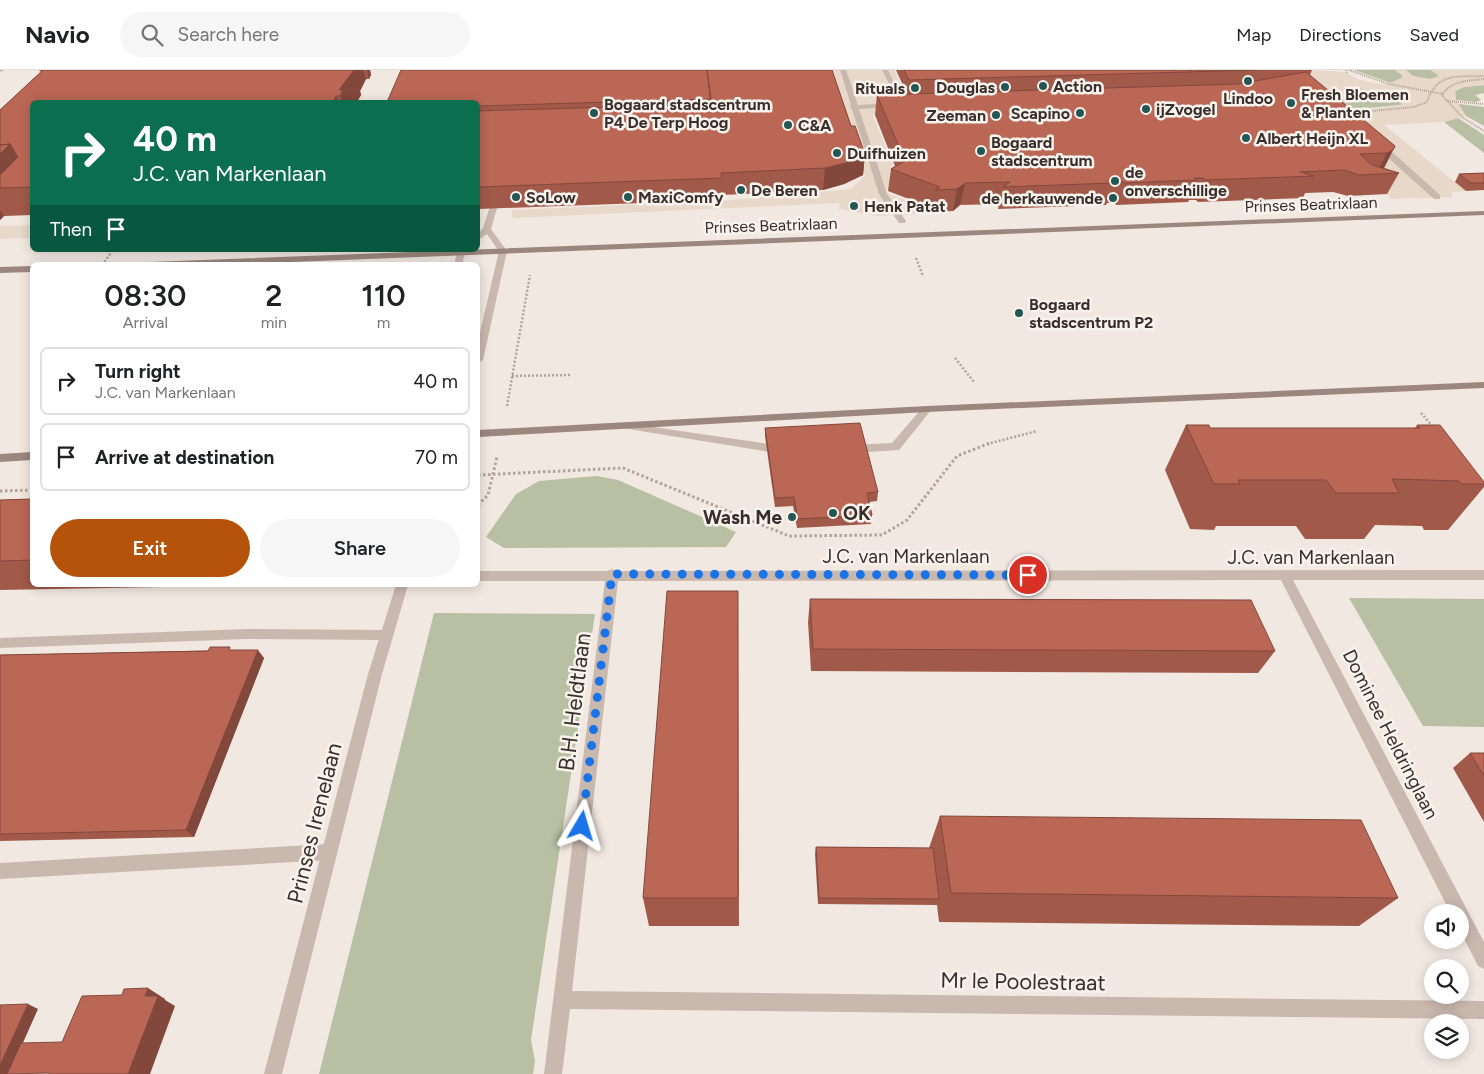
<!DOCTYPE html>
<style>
body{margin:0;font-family:Figtree,sans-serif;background:#f6f6f6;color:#202124;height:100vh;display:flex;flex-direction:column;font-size:19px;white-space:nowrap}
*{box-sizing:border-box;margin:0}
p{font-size:16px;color:#757577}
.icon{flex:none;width:28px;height:28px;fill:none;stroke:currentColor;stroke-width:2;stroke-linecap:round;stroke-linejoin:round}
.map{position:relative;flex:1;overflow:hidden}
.sheet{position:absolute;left:30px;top:192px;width:450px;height:325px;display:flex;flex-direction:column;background:#fff;border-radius:8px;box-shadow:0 2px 12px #0003}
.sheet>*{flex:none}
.top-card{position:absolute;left:30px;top:30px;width:450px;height:152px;border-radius:8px;box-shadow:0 2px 12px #0003;background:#0b6e4f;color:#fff;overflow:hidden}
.buttons{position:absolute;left:1424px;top:834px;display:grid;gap:10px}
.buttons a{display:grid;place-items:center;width:45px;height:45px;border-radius:50%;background:#fff;box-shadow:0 2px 12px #0003;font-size:25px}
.pin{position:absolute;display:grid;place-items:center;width:42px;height:42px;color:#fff;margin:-21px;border:2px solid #fff;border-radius:50%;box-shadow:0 1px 5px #0007}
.me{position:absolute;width:55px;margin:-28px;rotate:7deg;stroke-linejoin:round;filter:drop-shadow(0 0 4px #0008)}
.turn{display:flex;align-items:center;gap:18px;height:105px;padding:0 20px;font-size:22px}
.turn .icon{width:65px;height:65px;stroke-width:2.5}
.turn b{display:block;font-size:35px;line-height:42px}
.then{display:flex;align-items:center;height:48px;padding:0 20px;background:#0003;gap:10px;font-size:19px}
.eta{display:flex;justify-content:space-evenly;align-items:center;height:85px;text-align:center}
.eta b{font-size:30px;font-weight:600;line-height:35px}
.cta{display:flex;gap:10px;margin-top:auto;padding:10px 20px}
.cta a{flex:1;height:58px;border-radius:30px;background:#b45309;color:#fff;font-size:20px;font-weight:600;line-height:58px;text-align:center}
.cta a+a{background:#f6f6f6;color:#202124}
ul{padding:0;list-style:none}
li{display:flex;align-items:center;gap:15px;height:68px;margin:0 10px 8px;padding:0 10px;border:2px solid #e0e0e0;border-radius:8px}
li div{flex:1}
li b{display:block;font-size:19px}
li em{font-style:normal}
header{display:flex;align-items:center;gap:30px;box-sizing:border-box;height:70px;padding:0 25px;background:#fff;border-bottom:1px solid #e0e0e0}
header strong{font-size:24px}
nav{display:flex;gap:28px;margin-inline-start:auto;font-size:18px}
.search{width:350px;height:45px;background:#f6f6f6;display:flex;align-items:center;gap:12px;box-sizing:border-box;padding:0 18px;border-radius:28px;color:#757577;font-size:19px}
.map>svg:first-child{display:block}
.green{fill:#b8bfa2}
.plaza{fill:#e8d8ca;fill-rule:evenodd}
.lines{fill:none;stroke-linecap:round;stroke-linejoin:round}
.path-far2{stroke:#b4a298;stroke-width:2;stroke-dasharray:1 1;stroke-linecap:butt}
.path-far1{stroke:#b4a298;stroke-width:2.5;stroke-dasharray:2 2;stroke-linecap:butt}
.path{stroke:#b4a298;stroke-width:3;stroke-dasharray:2.5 2.5;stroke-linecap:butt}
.service{fill:#c9b8ae;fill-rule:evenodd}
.pedestrian{fill:#c9b8ae;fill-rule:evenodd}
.minor{fill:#c9b8ae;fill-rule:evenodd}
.secondary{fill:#9c877f;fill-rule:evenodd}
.wall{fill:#a15949}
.shaded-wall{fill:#83483c}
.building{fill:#bb6755;stroke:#83483c}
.route{stroke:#1a73e8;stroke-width:9;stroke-dasharray:0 16.2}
.poi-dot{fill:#245656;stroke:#f9f3ed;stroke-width:2}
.labels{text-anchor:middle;stroke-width:5;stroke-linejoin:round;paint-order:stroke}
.far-poi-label{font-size:16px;font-weight:bold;fill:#382e2b;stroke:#f9f3ed;text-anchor:start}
.far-street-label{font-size:16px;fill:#382e2b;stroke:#f9f3ed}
.poi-label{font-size:19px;font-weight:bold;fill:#382e2b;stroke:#f9f3ed;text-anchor:start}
.street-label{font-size:19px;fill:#382e2b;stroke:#f9f3ed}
.near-street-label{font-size:22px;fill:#382e2b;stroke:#f9f3ed}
</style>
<header>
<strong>Navio</strong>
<div class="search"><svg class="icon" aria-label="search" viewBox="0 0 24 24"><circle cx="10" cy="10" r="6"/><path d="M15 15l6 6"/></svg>Search here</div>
<nav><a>Map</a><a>Directions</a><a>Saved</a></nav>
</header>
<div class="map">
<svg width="1484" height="1004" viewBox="0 0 1484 1004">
<rect width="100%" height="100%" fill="#f1e8e1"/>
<path class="green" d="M1354,0h41l7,5v3l-11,5z
M1406,0h25l8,6c-9,6 -27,3 -33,-6z
M1484,15v8l-9,2 6,5 -5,2 -20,-2 -1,-9 9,-4z
M1356,17c8,1 42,10 46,14l-1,4 -45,4 -7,-2 -8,-7 13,-5 -4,-6z
M1458,34l26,3v19l-18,-10z
M1458,48l26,17v18l-40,-31z
M597,406l21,4 118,52 -10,15 -222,1 -18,-11 30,-43 23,-13z
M1349,528l135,1v128l-61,-1z
M434,543l161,1 -64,426 4,21 -2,13h-214z"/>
<path class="plaza" d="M829,0h65l12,25 341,-25 86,1 10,1 17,8 25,5 17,-7v-3l-7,-5h11l7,6 18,3 8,-3 -8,-6h53v15l-20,2 -9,4 1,9 10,16 -22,6 -60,3 82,66 -14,1v5l-61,2 -3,-4 -28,-8 26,-18 -3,-5 -154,-60 -356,11 26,67 -15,10 42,16 2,6 -52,2 -37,-7 1,-6 -327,15 -2,-8 209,-9 131,-12 14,-14zM1353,17l45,10 4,4 -1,4 -38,5 -14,-3 -8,-7 13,-2 -4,-7z
M32,155v13l-32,1v-13z"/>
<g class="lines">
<path class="path-far2" d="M1346,0l1,4
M1349,0l40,14 54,10
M1484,9c-17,2 -32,1 -42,16l20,22 22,14
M1446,31l38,3
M1351,43l63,-6 13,-5c10,-30 30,-25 57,-26"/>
<path class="path-far1" d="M916,188l7,18
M102,195l11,-15
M955,288l19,24
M512,306l58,-1
M507,336l23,-131
M1421,343l13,15
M987,374l50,-13"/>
<path class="path" d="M478,405l145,-7 166,68 93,-1 25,-15 50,-64 33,-13
M0,421l32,-1
M478,435l10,-10 9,-38"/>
<path class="service" d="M490,136l7,2 -6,21 16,22 -1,2h-6l-13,-19 -9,6v-6l5,-6z
M927,336l5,3 -33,41 -47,3 -6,-4 6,-4 40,-2 31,-36z
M626,353l156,23 6,4 -6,4 -160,-26 -1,-2 1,-2z
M246,559l140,1 5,1 2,4 -2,4 -5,1 -140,-1 -246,9v-10z
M329,774l6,3 2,5 -2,5 -6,3 -329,19v-16z"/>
<path class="pedestrian" d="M840,0h6l12,35 34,-2 3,2 -3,2 -33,2 28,85 19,27 -1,2h-6l-20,-29 -27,-85 -2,-2 1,-2z
M882,0h6l17,36 -5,-1z
M1375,72h6l59,53v4h-6l-59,-53z"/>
<path class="minor" d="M0,0h5l-5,2z
M503,178l4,3 -24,109 -5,3v-22l21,-90z
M461,180l4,3 -3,12h-8l3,-12z
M612,499l5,2 867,-1v10h-191l191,362v27l-6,-3 -18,-35v-19h-10l-169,-332 -663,1 -46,410 912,10v18l-914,-10 -8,65h-18l61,-493h-127v-10h129z
M396,515h12l-26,89 -100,400h-18l104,-400z"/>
<path class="secondary" d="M1484,141v4l-1267,50h-72l4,-3z
M32,196v6l-32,1v-6z
M1484,312v6l-557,24 -449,25v-7l449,-24z
M32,382v8l-32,2v-8z"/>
</g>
<path class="wall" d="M39,0h331l1,5 -2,4h-3l-6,12 1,4 -4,7h-325v113l-28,1 -4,4v-110l41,-38z
M832,0l19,56 14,28 -2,21 -19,9 -21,6 -101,5v5l-244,9v-107z
M896,0h416l-2,5 85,71 -11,22 15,5 -12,21 -39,2 -15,-4 -28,1 -2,5 -105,4 -2,-2h-7l-1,2 -72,3 -1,-2h-8l-1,2 -108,4 1,-5 -39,1 -7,6 -21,1v-4l-44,-17 3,-22 4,-3 -20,-51 2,-20 30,-1z
M1484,103v17l-18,1 -11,-9 4,-8z
M1186,355l24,3h205l2,-3 67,57v5l-36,43h-24l-2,-4 -47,-1 -11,14h-59l-9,-13h-80l-2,4 -24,-1 -25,-59z
M765,358l113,64 -1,9 -8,1 3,13 -1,9 -74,4 -4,-22 -18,1 -10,-71z
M32,429v86h233l-265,5v-90z
M738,521l1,335h-90l-6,-28z
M810,529l465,52 -17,22 -447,-2 -3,-49z
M233,580l31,8 -70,179 -194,4v-186z
M1470,683h14v69l-31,-54z
M940,746l458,82 -39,28 -420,-4 -2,-17 -119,-1 -3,-50 1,-7 113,1z"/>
<path class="shaded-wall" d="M350,0h13l3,9 -6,12 1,4 -4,7h-15l-3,-12z
M367,0h3l1,5 -2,4z
M336,26l2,6h-5z
M10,74l22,38 -32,6v-34z
M1393,80l-11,22 -6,2 11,-21z
M865,84l-2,21 -19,9 -21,6 2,-22z
M965,113l-5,22 -7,6 4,-22z
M0,140l4,6 -4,4z
M258,580l6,8 -70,179 -8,-7z
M148,918l17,11v1l10,6 -25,68h-22l17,-78z
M28,934l10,5 -29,65h-9v-9z"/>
<path class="building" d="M43,0h311l-15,20h4l-3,6h-4l-3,6h-301v85l-32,1v-13l18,-18 -8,-13 -10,1v-35z
M401,0h306l4,29 -233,7v-4h-91z
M707,0h125l19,56h4l10,28 -19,9 -21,5 -104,5 1,5 -244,9v-76l233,-7z
M904,0h351l-346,10z
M1306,2l89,74 -2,4 -6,3 -27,1 12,11 27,8 -40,2 -15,-5 -44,2 14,4 -108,4 -2,-2h-10l2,2 -73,3 -1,-2h-11l2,2 -110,4 7,-5 -45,1 -8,6 -22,1 5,-3 -49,-18 14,-8 -28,-66 361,-11z
M10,74l-10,10v-9z
M1484,103v10h-13l-12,-9z
M860,353l18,69 -11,1 5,22 -74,4 -4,-22 -19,1 -10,-70z
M1186,355h23l1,3h210l-3,-3h23l44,57v2h-22l-3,-3 -67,-2 7,14h-63l-10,-13h-88l2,4h-26z
M32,429v61l-32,1v-61z
M667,521h71v307h-95z
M810,529l441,1 24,51 -462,-2z
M210,577h20l-1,3h29l-72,180 -186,4v-179l208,-4z
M1470,683h14v23z
M940,746l421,4 37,78 -447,-5z
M816,777l117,1 6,51 -120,-1z
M148,918l-3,8h13l-30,78h-79v-1l-42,1 14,-31 41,-1 20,-46 40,-1 2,-6z
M28,934l-28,61v-60z"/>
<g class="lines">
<path class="route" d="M582,756l30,-252 416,1"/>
</g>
<g class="poi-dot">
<circle cx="1248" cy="11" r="5"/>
<circle cx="1043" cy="16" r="5"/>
<circle cx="1005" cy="17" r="5"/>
<circle cx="915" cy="18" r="5"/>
<circle cx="1291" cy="33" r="5"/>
<circle cx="1146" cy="39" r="5"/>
<circle cx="594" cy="43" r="5"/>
<circle cx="1080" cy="43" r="5"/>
<circle cx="996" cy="45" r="5"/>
<circle cx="788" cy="55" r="5"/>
<circle cx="1246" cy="68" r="5"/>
<circle cx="981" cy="81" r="5"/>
<circle cx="837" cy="83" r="5"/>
<circle cx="1115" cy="111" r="5"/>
<circle cx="741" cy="120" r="5"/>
<circle cx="516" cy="127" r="5"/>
<circle cx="628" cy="127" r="5"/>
<circle cx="1113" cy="128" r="5"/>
<circle cx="854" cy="136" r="5"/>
<circle cx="1019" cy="243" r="5"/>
<circle cx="833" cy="443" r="5"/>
<circle cx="792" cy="447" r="5"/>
</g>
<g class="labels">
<g class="far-poi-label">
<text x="1053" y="22">Action</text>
<text x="995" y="23" text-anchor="end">Douglas</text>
<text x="905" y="24" text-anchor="end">Rituals</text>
<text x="1301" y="30">Fresh Bloemen<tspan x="1301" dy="18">&amp; Planten</tspan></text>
<text x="1248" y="34" text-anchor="middle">Lindoo</text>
<text x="604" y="40">Bogaard stadscentrum<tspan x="604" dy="18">P4 De Terp Hoog</tspan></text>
<text x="1156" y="45">ijZvogel</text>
<text x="1070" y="49" text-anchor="end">Scapino</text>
<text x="986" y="51" text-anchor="end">Zeeman</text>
<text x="798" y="61">C&amp;A</text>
<text x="1256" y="74">Albert Heijn XL</text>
<text x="991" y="78">Bogaard<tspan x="991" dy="18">stadscentrum</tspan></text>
<text x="847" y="89">Duifhuizen</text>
<text x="1125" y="108">de<tspan x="1125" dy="18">onverschillige</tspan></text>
<text x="751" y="126">De Beren</text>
<text x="526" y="133">SoLow</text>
<text x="638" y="133">MaxiComfy</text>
<text x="1103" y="134" text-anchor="end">de herkauwende</text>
<text x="864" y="142">Henk Patat</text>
<text x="1029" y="240">Bogaard<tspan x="1029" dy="18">stadscentrum P2</tspan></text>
</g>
<g class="far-street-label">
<text transform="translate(1311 134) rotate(-2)" y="6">Prinses Beatrixlaan</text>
<text transform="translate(771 155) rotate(-2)" y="6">Prinses Beatrixlaan</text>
</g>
<g class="poi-label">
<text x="843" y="450">OK</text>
<text x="782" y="454" text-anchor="end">Wash Me</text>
</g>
<g class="street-label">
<text x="906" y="493">J.C. van Markenlaan</text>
<text x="1311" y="494">J.C. van Markenlaan</text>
<text transform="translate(1391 664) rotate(63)" y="7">Dominee Heldringlaan</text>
</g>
<g class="near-street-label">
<text transform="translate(574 632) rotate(-83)" y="8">B.H. Heldtlaan</text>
<text transform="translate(314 753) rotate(-76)" y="8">Prinses Irenelaan</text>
<text transform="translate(1023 911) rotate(1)" y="8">Mr le Poolestraat</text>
</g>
</g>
</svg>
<div class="buttons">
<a><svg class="icon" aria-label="sound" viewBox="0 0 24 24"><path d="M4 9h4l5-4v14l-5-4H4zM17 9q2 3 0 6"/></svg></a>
<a><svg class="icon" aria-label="search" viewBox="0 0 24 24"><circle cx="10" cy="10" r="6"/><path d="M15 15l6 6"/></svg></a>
<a><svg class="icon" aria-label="layers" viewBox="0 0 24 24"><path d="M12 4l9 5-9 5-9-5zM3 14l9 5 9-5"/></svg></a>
</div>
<div class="pin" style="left:1028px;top:505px;background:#d93025"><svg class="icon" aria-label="arrive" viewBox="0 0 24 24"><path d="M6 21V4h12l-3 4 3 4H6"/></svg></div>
<svg class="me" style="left:582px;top:756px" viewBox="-20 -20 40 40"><path d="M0-17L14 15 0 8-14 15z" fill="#1a73e8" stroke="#fff" stroke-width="4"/></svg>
<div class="top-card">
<div class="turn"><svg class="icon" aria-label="right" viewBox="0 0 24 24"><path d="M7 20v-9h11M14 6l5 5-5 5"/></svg><div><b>40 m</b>J.C. van Markenlaan</div></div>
<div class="then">Then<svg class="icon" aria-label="arrive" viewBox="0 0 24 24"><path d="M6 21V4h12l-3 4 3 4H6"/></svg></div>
</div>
<section class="sheet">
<div class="eta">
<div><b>08:30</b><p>Arrival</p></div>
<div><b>2</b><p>min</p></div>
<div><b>110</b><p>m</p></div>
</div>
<ul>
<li><svg class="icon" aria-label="right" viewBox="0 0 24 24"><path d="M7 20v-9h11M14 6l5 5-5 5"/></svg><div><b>Turn right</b><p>J.C. van Markenlaan</p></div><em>40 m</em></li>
<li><svg class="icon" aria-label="arrive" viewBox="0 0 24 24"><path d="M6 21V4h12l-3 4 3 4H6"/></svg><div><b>Arrive at destination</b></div><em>70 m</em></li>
</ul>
<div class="cta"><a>Exit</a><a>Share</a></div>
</section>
</div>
